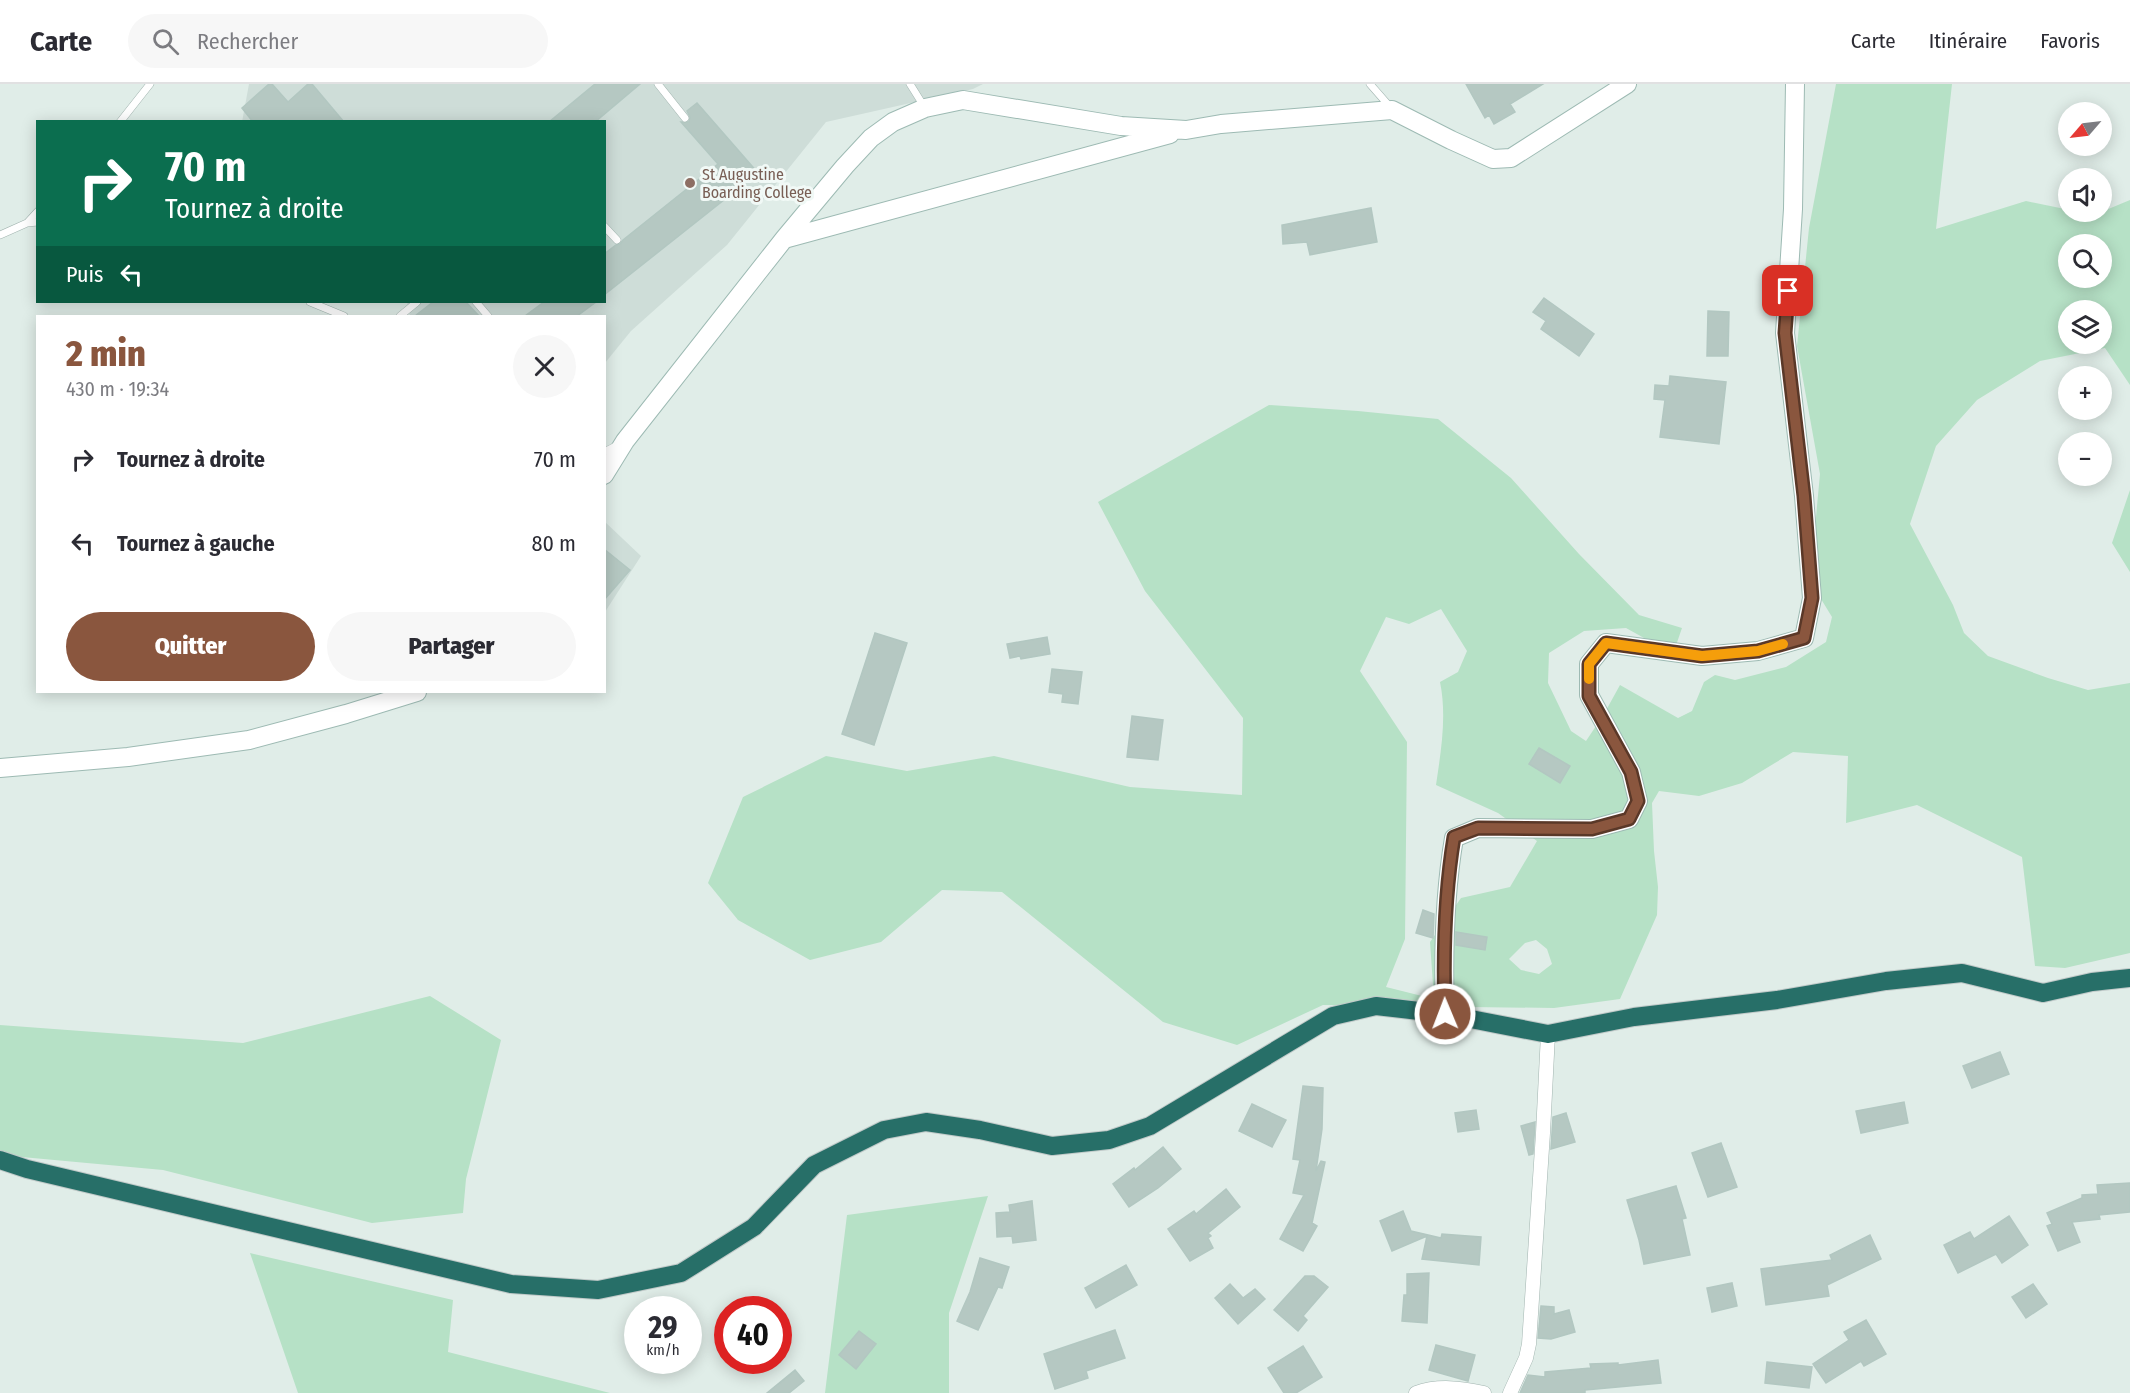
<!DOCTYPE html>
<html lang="fr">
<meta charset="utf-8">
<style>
body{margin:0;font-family:"Fira Sans Condensed",sans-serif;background:#f7f7f7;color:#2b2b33;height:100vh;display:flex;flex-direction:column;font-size:22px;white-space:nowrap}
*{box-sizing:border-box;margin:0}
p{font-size:20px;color:#7c7c81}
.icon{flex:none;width:33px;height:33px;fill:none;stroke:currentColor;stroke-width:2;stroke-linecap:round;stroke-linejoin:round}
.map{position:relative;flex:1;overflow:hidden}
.side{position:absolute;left:36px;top:231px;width:570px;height:378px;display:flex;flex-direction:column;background:#fff;border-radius:0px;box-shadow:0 3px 15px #0003}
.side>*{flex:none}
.top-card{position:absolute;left:36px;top:36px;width:570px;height:183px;border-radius:0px;box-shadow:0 3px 15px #0003;background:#0b6e4f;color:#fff;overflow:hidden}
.needle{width:39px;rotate:242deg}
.tools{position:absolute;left:2058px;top:18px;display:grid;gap:12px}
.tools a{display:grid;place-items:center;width:54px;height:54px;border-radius:50%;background:#fff;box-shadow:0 3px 15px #0003;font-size:30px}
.speed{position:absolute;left:624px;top:1212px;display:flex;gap:12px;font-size:30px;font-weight:700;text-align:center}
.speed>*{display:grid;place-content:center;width:78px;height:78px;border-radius:50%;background:#fff;box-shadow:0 3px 15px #0003;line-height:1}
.speed small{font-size:15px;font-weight:400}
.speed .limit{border:9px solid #d22;background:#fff;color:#111}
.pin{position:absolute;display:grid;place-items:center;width:51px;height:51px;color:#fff;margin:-26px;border-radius:12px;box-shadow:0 3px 9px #0006}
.me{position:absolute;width:66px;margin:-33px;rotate:359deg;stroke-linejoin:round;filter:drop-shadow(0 0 4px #0008)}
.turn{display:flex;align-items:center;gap:21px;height:126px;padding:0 30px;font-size:27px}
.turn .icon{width:78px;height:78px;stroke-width:2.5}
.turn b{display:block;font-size:42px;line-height:51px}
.then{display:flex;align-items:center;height:57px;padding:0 30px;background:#0003;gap:12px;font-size:22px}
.round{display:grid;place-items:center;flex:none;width:63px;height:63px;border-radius:32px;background:#f7f7f7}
.overview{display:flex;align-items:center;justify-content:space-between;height:102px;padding:0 30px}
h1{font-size:36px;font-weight:800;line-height:45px;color:#8a563e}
.action{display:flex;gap:12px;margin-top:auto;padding:12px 30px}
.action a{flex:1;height:69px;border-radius:36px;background:#8a563e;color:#fff;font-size:24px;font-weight:800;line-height:69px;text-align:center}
.action a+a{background:#f7f7f7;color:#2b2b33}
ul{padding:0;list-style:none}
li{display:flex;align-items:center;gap:18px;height:84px;padding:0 30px}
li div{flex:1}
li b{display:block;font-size:22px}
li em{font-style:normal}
header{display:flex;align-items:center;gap:36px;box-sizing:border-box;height:84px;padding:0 30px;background:#fff;border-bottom:2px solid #e1e1e2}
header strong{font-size:28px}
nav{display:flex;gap:33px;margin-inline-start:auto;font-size:21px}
.search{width:420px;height:54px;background:#f7f7f7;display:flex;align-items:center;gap:15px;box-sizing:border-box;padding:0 21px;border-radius:33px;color:#7c7c81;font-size:22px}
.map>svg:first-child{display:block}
.built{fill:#ceddd8}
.green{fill:#b6e1c6;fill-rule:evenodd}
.building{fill:#b5c8c2;stroke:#b2c7c1;stroke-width:1.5}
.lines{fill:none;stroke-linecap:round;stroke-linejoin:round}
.lane-casing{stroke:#a2b5b0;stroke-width:8}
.street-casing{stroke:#a2b5b0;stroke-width:15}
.secondary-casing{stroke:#9dbab3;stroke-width:20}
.highway-casing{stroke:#c0c9c8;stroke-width:20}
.lane{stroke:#fff;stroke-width:7}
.street{stroke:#fff;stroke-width:14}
.secondary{stroke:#fff;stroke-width:18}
.highway{stroke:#276f68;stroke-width:18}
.route-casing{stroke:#5a3828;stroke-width:15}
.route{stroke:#8a563e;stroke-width:10}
.slow{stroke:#f59e0b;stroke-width:10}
.education-dot{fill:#8d6e63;stroke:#f1f9f6;stroke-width:2}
.labels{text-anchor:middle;stroke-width:6;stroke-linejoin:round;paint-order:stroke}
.education-label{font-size:16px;fill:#785e54;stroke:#f1f9f6;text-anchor:start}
</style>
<header>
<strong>Carte</strong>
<div class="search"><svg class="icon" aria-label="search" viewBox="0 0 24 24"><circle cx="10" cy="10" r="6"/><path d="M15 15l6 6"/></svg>Rechercher</div>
<nav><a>Carte</a><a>Itinéraire</a><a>Favoris</a></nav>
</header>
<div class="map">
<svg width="2130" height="1309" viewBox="0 0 2130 1309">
<rect width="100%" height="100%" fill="#e0ede8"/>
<path class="built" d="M249,0h734l-10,5 -147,33 -99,123 -96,86 -26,32 -1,-47h-194l-3,-14h197v-180h-362z
M604,437l37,35 -36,56 -1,-1z"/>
<path class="green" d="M1836,0h116l-16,145 90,-28 68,14 36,-15v185l-25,-37 -65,13 -63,39 -41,46 -26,78 43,81 11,28 24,23 60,22 40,12 42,-7v270l-65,15 -30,-2 -13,-109 -105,-52 -71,18 2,-67 -55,-4 -51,31 -43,13 -40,-5 -7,12 2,48 4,36 -1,28 -37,84 -66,9 -231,-3 -86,40 -74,-23 -161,-130 -60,-2 -61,52 -71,18 -72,-40 -30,-37 35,-86 83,-41 81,15 87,-15 136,31 112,8 1,-77 -98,-127 -47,-89 171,-97 89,6 80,8 73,59 68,76 60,61 43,13 -9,26 -47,-26 -42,3 -35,22 -1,30 23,48 15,10 18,-27 16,-29 58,33 14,-7 12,-29 11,-7 20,5 51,-13 40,-25 6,-25 -22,-36 10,-107 -23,-128 12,-118zM2068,160h34v34h-34zM2068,226h34v34h-34zM1441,525l26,42 -9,21 -18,10c7,34 1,69 -4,103l62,28 39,28 -27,46 -49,11 -31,44 4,57 -48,-12 19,-48 2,-197 -47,-71 26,-54 23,7zM1536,856l11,9 5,15 -13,10 -18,-4 -12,-11 16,-16z
M2130,406v82l-18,-29z
M430,912l71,44 -35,139 -3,34 -91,10 -209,-53 -163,-15v-130l243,18z
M988,1112l-39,117v80h-124l22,-178z
M250,1169l203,47 -5,52 162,41h-312z"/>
<path class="building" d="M269,0h3l16,18 20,-18h4l32,38h-91l-11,-14z
M595,0h45l-45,38h-46z
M1466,0h77l-33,20 5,8 -21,12 -5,-9 -4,3z
M697,19l61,70 -154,122v-41l12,-9 4,-1 3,-4 95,-76 -37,-42h8l1,-5 -3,-6z
M1371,124l6,34 -67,13 -3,-13 -24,2 -1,-19z
M1544,214l50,36 -15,22 -38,-27 5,-8 -13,-9z
M433,218h33l13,14h-64z
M544,218h52l-19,14h-52z
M1708,227l21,1 -1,44h-21z
M1670,292l56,6 -7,62 -59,-7 5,-37 -11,-1 1,-14 14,1z
M604,465l26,21 -26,30z
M875,549l32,10 -33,102 -32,-11z
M1047,553l3,17 -29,5 -1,-3 -10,2 -3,-14z
M1052,585l30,3 -4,32 -16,-2 1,-8 -14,-2z
M1132,632l31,4 -5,40 -31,-3z
M1539,664l31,18 -10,17 -31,-19z
M1423,826l11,4 -1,24 -17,-5z
M1456,848l31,5 -2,13 -29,-5z
M2000,968l9,22 -37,14 -9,-22z
M1303,1002l20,2 -1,41 -6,42 5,-10 4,1 -13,61 5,3 -14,25 -23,-12 24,-44 -11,-2 7,-33 -7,-1z
M1904,1018l4,21 -47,10 -5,-22z
M1252,1020l34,16 -14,27 -33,-16z
M1476,1026l3,19 -21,3 -3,-19z
M1566,1029l9,29 -24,7 2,-32z
M1535,1038l-2,32 -4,1 -8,-29z
M1721,1059l16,44 -29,10 -16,-44z
M1163,1063l18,22 -23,19 -29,19 -16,-23 21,-16 1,2z
M2130,1099v29l-31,3 1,4 -28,3 8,20 -22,9 -11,-25 5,-2 -5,-11 35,-15v-3l16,-1 -1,-9z
M1676,1102l10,32 -4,1 8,36 -46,9 -5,-24 -12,-40z
M1226,1105l14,18 -32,26 3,3 -3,2 5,10 -23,13 -22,-32 26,-18 2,3z
M1032,1117l4,39 -23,3 -1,-7 -15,1 -1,-24 14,-1 -1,-7z
M1403,1127l8,20 30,7 1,-4 39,3 -2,28 -57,-6 5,-23 -35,15 -12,-30z
M2009,1132l19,29 -26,18 -6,-9 -38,19 -14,-28 26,-13 4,7z
M1870,1151l11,24 -54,26 2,11 -63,9 -5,-36 71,-9 -2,-5z
M980,1174l29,9 -7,21 -4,-1 -20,43 -21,-9 13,-29z
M1126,1181l11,20 -41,23 -11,-20z
M1429,1189l-2,50 -25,-2 2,-26h3v-21z
M1305,1192h9l14,11 -25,29 4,4 -9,11 -24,-21z
M1732,1199l5,23 -25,6 -5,-24z
M1230,1200l13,14 12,-9 10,10 -27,25 -23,-26z
M2033,1200l14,20 -21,14 -14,-21z
M1541,1222l13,1v7l15,-4 6,22 -24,7 -13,-1z
M1866,1236l20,34 -22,12 -3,-5 -35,22 -13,-19 36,-24 -5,-8z
M1115,1246l10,28 -39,13 2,7 -33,11 -11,-35z
M859,1247l17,13 -20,25 -17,-14z
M1436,1261l39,10 -7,26 -39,-11z
M1303,1262l19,31 -26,16h-12l-16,-25z
M1658,1276l3,23 -76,7v3h-65l8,-18 17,2v-5l46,-4 -1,-4 28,-1v2z
M1767,1278l45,5 -3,21 -44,-5z
M795,1286l9,11 -15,12h-22z"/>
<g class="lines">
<g class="lane-casing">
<path id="lane" d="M658,0l27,34
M910,0l15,24
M1370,0l21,24
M120,38l30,-38
M27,139l11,-12
M604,142l13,14
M0,151l27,-12 11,-1
M310,218l34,14
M476,218l12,14
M400,232l17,-14
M604,368l14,-7"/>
</g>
<g class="street-casing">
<path id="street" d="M1416,1309c22,-8 45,-5 68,0
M1510,1309l16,-35 3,-14 14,-211 5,-99"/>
</g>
<g class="secondary-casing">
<path id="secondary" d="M784,155l386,-105
M604,391l21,-34 159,-202 61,-73 26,-28 22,-16 32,-14 38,-8 158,26 65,4 35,-6 171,-14 59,30 42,19 18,-1 116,-74
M0,684l128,-11 121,-17 97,-26 71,-22
M1445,930c-2,-59 -1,-117 9,-176l24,-10 114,1 37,-10 9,-18 -7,-29 -42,-77v-31l17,-21 96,13 56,-5 46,-13 8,-40 -8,-102 -19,-163 8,-124 2,-125"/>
</g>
<g class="highway-casing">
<path id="highway" d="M0,1076l27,9 484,115 87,6 83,-17 73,-46 60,-62 70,-35 42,-8 54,8 72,16 57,-6 41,-14 183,-110 43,-10 69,8 103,20 86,-17 143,-17 109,-19 76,-8 81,20 49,-11 38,-4"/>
</g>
<use href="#lane" class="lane"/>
<use href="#street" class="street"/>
<use href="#secondary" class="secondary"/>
<use href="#highway" class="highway"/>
</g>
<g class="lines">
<g class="route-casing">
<path id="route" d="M1445,930c-2,-59 -1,-117 9,-177l24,-9 114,1 37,-10 9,-18 -7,-29 -42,-76v-32l17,-21 96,13 56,-5 46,-13 8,-40 -8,-102 -19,-163 3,-42"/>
</g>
<use href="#route" class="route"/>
<path class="slow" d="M1589,595v-15l17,-21 96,13 56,-5 25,-7"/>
</g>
<circle class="education-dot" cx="690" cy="99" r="6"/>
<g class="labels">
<g class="education-label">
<text x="702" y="96">St Augustine<tspan x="702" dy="18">Boarding College</tspan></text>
</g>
</g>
</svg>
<div class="tools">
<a><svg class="needle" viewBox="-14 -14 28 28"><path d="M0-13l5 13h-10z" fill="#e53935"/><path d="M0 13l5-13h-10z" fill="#7c7c81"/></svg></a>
<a><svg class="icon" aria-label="sound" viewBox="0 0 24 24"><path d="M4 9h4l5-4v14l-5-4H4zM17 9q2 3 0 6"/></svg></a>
<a><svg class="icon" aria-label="search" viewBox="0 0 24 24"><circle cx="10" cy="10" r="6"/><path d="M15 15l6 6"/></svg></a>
<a><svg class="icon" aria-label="layers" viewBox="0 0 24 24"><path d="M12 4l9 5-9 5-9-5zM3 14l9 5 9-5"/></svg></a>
<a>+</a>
<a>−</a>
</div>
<div class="speed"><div>29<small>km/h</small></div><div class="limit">40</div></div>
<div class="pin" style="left:1788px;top:207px;background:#d93025"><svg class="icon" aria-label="arrive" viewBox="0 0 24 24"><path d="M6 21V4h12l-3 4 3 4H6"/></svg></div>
<svg class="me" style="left:1445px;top:930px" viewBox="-20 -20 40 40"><circle r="17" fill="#8a563e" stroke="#fff" stroke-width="3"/><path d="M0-11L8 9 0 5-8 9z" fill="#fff"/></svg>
<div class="top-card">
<div class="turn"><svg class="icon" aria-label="right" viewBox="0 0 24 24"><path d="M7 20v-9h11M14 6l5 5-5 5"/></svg><div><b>70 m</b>Tournez à droite</div></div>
<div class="then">Puis<svg class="icon" aria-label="left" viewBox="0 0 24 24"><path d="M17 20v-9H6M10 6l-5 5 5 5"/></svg></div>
</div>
<section class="side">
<div class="overview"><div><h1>2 min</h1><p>430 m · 19:34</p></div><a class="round"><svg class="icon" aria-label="close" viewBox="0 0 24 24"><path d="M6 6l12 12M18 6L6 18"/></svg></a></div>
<ul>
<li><svg class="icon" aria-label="right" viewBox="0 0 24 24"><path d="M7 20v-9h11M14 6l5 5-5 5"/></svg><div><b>Tournez à droite</b></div><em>70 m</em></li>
<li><svg class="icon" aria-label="left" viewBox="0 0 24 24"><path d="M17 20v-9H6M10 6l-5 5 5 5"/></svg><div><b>Tournez à gauche</b></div><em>80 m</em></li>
</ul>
<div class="action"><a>Quitter</a><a>Partager</a></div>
</section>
</div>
